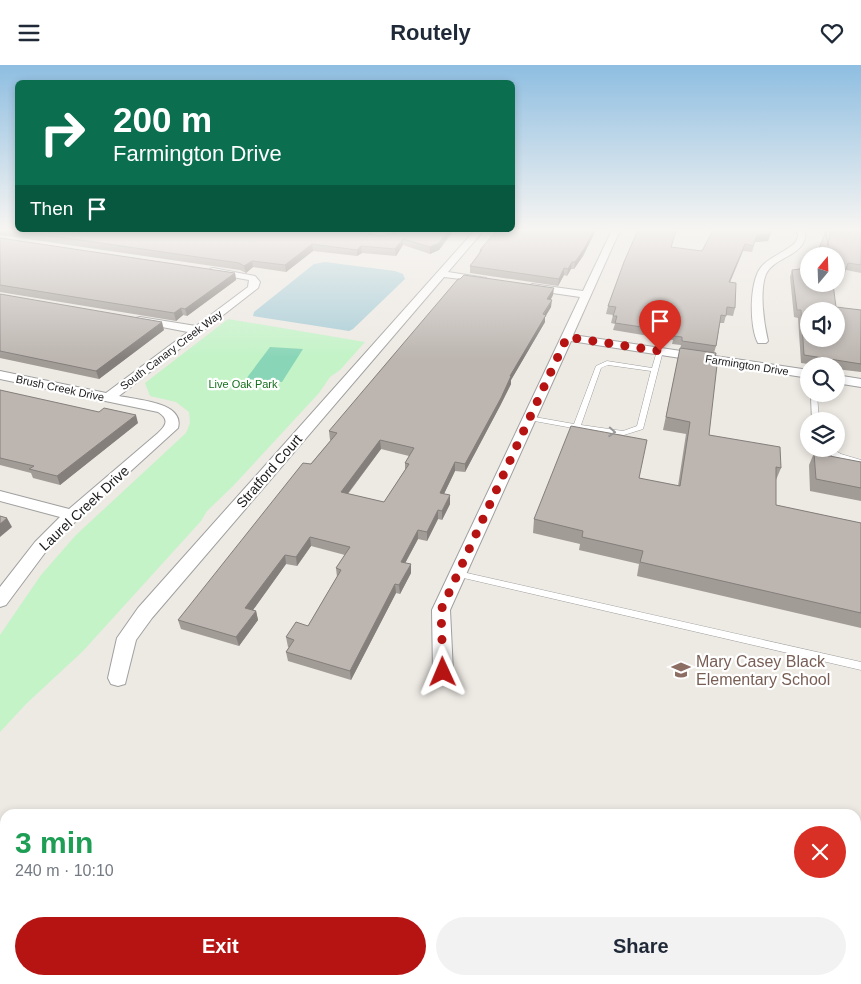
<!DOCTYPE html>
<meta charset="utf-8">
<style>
body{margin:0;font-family:Arial,sans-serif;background:#f2f2f3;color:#1f2937;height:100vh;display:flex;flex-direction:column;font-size:19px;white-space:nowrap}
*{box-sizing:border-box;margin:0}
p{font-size:16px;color:#747a83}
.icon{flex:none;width:28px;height:28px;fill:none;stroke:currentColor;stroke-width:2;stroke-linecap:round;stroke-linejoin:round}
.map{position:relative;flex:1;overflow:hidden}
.sheet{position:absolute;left:0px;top:744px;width:861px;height:176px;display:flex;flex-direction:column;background:#fff;border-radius:15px 15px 0 0;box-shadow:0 2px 8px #0003}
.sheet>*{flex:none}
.hud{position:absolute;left:15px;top:15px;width:500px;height:152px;border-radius:8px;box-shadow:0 2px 8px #0003;background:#0b6e4f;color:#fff;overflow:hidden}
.needle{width:32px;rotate:19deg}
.fabs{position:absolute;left:800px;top:182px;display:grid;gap:10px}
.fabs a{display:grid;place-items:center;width:45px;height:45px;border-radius:50%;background:#fff;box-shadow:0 2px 8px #0003;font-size:25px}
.pin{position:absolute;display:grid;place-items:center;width:42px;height:42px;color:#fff;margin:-51px -21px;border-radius:50% 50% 50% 0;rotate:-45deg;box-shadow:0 0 5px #0007}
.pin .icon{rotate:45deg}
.me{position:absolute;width:55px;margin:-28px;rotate:359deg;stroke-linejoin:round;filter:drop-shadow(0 0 4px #0008)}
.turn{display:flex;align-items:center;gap:18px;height:105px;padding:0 15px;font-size:22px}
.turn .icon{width:65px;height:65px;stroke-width:2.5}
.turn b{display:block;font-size:35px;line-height:42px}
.then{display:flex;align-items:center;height:48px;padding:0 15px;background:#0003;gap:10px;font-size:19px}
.round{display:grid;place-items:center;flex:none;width:52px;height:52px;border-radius:26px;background:#f2f2f3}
.overview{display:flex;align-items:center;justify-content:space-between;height:85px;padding:0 15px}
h1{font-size:30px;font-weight:700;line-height:38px;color:#1e9e55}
.button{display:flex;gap:10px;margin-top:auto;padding:10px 15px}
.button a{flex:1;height:58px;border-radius:30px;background:#b61313;color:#fff;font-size:20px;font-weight:700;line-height:58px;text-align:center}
.button a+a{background:#f2f2f3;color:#1f2937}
header{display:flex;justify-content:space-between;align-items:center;height:65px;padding:0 15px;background:#fff;font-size:22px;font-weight:700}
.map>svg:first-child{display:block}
.park{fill:#c3f3c7}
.pitch{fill:#88d5b7}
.water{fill:#a7ccd6}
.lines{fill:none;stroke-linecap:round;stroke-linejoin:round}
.lane-casing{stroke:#a0a0a0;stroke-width:1}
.street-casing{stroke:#a0a0a0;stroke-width:2}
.secondary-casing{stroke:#5e680f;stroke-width:1}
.lane{fill:#fff;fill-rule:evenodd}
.street{fill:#fff;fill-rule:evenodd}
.secondary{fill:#f0f3bb;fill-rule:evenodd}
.wall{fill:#a29c97;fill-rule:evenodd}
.shaded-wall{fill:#847f7b}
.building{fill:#bcb5b0;stroke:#847f7b;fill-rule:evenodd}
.oneway{stroke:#999}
.route{stroke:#b61313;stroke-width:9;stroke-dasharray:0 16.2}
.labels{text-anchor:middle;stroke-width:4.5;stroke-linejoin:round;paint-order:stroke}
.far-street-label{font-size:11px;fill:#1c1c1c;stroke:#fff}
.far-park-label{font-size:11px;fill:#156f1d;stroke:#fff}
.street-label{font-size:14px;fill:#1c1c1c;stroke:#fff}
.near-education-label{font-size:16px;fill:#785e54;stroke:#fff;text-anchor:start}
</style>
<header><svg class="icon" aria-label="menu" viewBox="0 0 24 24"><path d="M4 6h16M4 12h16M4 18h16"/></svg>Routely<svg class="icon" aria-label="heart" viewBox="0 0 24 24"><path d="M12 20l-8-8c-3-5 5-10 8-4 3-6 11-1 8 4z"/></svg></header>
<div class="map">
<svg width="861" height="919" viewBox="0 0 861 919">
<rect width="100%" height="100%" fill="#ede9e3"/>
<path class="park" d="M228,254l137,23 -25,28 -10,7 -11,16 -86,93 -26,25 -6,10 -118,130 -57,53 -26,28v-97l41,-60 35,-40 110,-102 4,-10 -1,-11 -13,-10 -26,-6 -5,-13z"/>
<path class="pitch" d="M270,282l33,2 -21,33 -36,-3z"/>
<path class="water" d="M325,197l70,9 8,3 2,5 -52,50 -4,2 -96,-15 1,-4 60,-48z"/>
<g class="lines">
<g class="lane-casing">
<path id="lane" d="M660,284l3,2 -20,78 -19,6 -24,-2 -71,-13 -4,-2 4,-2 45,8 22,-58 11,-5 45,7 5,-17zM608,300l43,6 -14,55 -14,5 -42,-6 20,-57z
M811,329h6l2,27h-7z
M823,384h9l9,5 20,6v4l-26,-6z
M458,506l403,91v8l-406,-94 -2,-2 2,-2z"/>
</g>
<g class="street-casing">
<path id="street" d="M475,165h9l-36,42 38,6v4l-42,-5 -292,341 -16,22 -11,44 -7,2 -7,-2 -3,-6 9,-40 21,-30z
M612,165h8l-47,105 236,35v8l-238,-37 -121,269 3,62 -3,6 -7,2 -7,-2 -3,-6 -1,-62 148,-313 -48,-7 -5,-3 5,-3 51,7z
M797,165h8c4,26 -31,26 -39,44 -7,17 -2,50 2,67l-2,2h-8c-9,-16 -9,-65 5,-78 9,-9 22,-13 32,-22l3,-6z
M213,203l42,8 5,6 -2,6 -139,108c18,4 66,6 59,32l-100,91 -31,31 -41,55 -6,2v-20l35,-45 25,-25 -60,-16v-10l69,18 89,-76c9,-8 11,-14 0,-21l-158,-33v-8l106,22 82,-61 -52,-10 -1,-2 1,-2 4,-1 56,9 52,-39 1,-7 -39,-7v-4z
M836,310l25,4v8l-25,-4z"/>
</g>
<g class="secondary-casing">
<path id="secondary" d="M0,886l5,2v27h41l2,4h-48z"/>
</g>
<use href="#lane" class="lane"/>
<use href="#street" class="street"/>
<use href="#secondary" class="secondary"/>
</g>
<path class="wall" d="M0,165h352l28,6 15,-3 4,-3h55l-15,20 -9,4 -27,-9 -7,11 -34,-3 -5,3 -44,-5 -27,21 -33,-5 -7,6 -6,-3 -240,-35z
M359,165h33l-10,2z
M497,165h99l-13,26 -9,13h-3l-4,7 -3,-1 -6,11 -88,-13v-7l9,-13 1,-3z
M638,165h39l-6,18 31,3 11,-21h59l-4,11 -13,1 -3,10 -9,-1 -13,31 5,26 -2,8 -7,-1 -2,8h-4l-4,23 -2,7 -5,82 72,33 -5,12v25l85,18v105l-224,-52 2,-12 -60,-14 1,-6 -47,-11 1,-14 105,-41 39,8 8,-52 -23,-4 18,-85 -9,-1 1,-4 -60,-10 2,-6 -4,-1 2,-8 -7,-1 2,-8z
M828,165h33v43l-15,-3 -2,6 -4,-1 -2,6 -2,-1v-24h-20l11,-13 2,-8z
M0,173l235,35 1,7 -49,36 -4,-1 -7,6 -176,-29z
M800,204l36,38 25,3v62l-25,-3v-3h-14l-21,-3 -3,-45 -4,-1 -4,-40 2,-7z
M0,229l164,36 -65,49 -99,-21z
M553,230l-3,5 1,7 -6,10v5l-34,58v4l-11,22 -35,66 -10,-1 -11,23 6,10 -8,16 -4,-1 -11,22 -9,-2 -13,24 6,10 -11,21 -4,-1 -45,87 -63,-19 -2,-9 3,-5h-1l-2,-10 22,-11 29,-49 -1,-9 9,-13 -34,-9 -14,20 -11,-2 -33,46 3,1 2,9 -19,26 -58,-17 -3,-9 153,-180h-1l-1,-9zM381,384l28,7 -4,7v7l-21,32 -36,-8z
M0,325l138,33 -78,62 -27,-7 -2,-5 -31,-8z
M814,388l47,9v39l-51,-10 -1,-26z"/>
<path class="shaded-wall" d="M382,165h10l-10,2z
M449,165h5l-15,20 -9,4v-7z
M594,165h2l-13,26 -9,13 1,-7z
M772,165l-4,11 -13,1 -3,10 5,-17z
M403,174v6l-7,11 -1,-7z
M312,179l1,7 -27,21 -1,-7z
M745,179l-2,7 -16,38 2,-7z
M361,181l1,7 -5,3v-6z
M252,196l1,6 -7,6 -2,-7z
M572,197l-1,7 -4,7 1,-7z
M564,203v7l-6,11 1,-7z
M235,208l1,7 -49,36 -2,-7z
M554,223l-1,7 -6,12v-8z
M552,235l-1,7 -6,10v5l-34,58v4l-11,22 -35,66v-8l45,-88z
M181,243l2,7 -7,6 -2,-8z
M162,257l2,8 -65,49 -3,-8z
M136,350l2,8 -78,62 -3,-9z
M380,375l1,9 -39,52 -1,-9z
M455,397v9l-15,31v-9z
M450,430v9l-8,16v-9z
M438,445v9l-11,22v-9z
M7,453l5,9 -12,10v-13z
M418,465v9l-17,32v-9z
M310,472l1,9 -14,20 -1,-9z
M285,490l1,9 -38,53 -3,-9z
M411,499v9l-11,21 -1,-9z
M395,519l1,9 -45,87 -1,-9z
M256,546l2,9 -19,26 -3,-9z"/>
<path class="building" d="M11,165h341l28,6 15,-3 4,-3h50l-10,13 -9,4 -27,-8 -8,10 -34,-3 -4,4 -45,-6 -27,21 -33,-4 -8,5 -5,-3z
M497,165h97l-10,19 -9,13h-3l-4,7 -4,-1 -5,11 -89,-13 12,-16h-2z
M638,165h38l-5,17 31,4 11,-21h58l-1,4 -13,1 -4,11 -8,-2 -16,38 7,1 -1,25 -8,-1 -1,9 -5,-1 -5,31 -34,-5v-4l-8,-1 1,-4 -60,-9 2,-7h-4l3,-9 -8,-1 16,-44z
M831,165h30v35l-13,-2 -2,6 -4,-1 -1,6 -5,-1v-17h-20l10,-25 2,15z
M0,173l235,35 -50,36 -4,-1 -7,5 -174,-28z
M805,192l4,1v26h24l3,23 25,3v54l-57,-9 -3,-45h-4l-5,-40 8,-1zM809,246h27v28h-27z
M464,210l90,13 -7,11 5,1 -9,14 3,1 -36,61h1l-10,22 -36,66 -10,-2 -15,31 10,2 -8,16 -4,-1 -11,22 -9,-2 -17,32 10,2 -12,21 -4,-1 -45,87 -64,-19 8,-12 -8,-3 10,-15 12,4 33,-56 -5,-2 14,-21 -40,-10 -14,20 -11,-2 -40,53 11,3 -20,26 -58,-17 121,-152 4,-5 8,1 26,-31 -8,-2 129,-152h2zM380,375l34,8 -9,15 4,1 -25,38 -43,-10z
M0,229l162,28 -66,49 -96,-20z
M680,283l36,5 -2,11 3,1 -8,70 71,12 1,21 -5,-1v38l85,18v90l-221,-51 3,-11 -61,-14 1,-6 -49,-12 37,-93 76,14 -8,38 41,8 10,-64 -24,-5z
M0,325l99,22 5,-4 32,7 -79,61 -28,-7 5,-3 -34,-8z
M814,388l47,9v26l-45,-9z
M0,451l7,2 -7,6z"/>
<defs><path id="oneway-chevron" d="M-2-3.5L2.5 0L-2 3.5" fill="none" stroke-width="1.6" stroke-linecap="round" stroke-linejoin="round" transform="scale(1.25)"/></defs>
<use class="oneway" href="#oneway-chevron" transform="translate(612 367) rotate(4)"/>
<linearGradient id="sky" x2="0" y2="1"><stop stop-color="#8ebee1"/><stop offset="0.56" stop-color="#f7f5f2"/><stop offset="1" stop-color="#f7f5f2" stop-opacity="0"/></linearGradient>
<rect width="861" height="294" fill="url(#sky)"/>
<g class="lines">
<path class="route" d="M443,607l-2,-62 126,-273 93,14"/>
</g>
<defs>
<g id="school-bare" transform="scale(1.5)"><path d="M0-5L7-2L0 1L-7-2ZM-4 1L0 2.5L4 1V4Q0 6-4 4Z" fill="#8d6e63" stroke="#fff" stroke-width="2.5" paint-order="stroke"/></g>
</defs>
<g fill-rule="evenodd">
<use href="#school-bare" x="681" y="605"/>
</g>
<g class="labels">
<g class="far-street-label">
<text transform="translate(171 285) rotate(-37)" y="4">South Canary Creek Way</text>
<text transform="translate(747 300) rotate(9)" y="4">Farmington Drive</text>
<text transform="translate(60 323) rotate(12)" y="4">Brush Creek Drive</text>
</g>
<g class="far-park-label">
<text x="243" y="323">Live Oak Park</text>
</g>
<g class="street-label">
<text transform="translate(269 406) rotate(-49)" y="5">Stratford Court</text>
<text transform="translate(84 443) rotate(-43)" y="5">Laurel Creek Drive</text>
</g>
<g class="near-education-label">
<text x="696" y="602">Mary Casey Black<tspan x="696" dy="18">Elementary School</tspan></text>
</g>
</g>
</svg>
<div class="fabs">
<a><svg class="needle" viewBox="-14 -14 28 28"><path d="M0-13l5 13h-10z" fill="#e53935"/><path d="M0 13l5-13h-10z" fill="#747a83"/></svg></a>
<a><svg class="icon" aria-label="sound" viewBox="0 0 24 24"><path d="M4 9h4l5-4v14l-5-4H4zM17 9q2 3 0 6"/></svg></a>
<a><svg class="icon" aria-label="search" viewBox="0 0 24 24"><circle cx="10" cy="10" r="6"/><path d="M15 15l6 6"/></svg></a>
<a><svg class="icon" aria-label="layers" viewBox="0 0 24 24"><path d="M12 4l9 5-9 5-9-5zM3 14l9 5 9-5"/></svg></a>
</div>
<div class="pin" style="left:660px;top:286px;background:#d93025"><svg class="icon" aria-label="arrive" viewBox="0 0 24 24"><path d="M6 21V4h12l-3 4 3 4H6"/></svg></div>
<svg class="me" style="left:443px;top:607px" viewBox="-20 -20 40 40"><path d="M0-17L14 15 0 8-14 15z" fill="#b61313" stroke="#fff" stroke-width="4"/></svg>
<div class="hud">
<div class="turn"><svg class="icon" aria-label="right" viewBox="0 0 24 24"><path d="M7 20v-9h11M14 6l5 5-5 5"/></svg><div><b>200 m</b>Farmington Drive</div></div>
<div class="then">Then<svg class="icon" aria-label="arrive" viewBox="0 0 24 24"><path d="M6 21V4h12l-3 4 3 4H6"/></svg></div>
</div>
<section class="sheet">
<div class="overview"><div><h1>3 min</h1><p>240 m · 10:10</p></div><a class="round" style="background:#d93025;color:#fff"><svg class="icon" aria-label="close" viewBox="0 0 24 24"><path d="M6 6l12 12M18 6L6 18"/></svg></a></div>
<div class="button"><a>Exit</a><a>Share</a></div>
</section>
</div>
